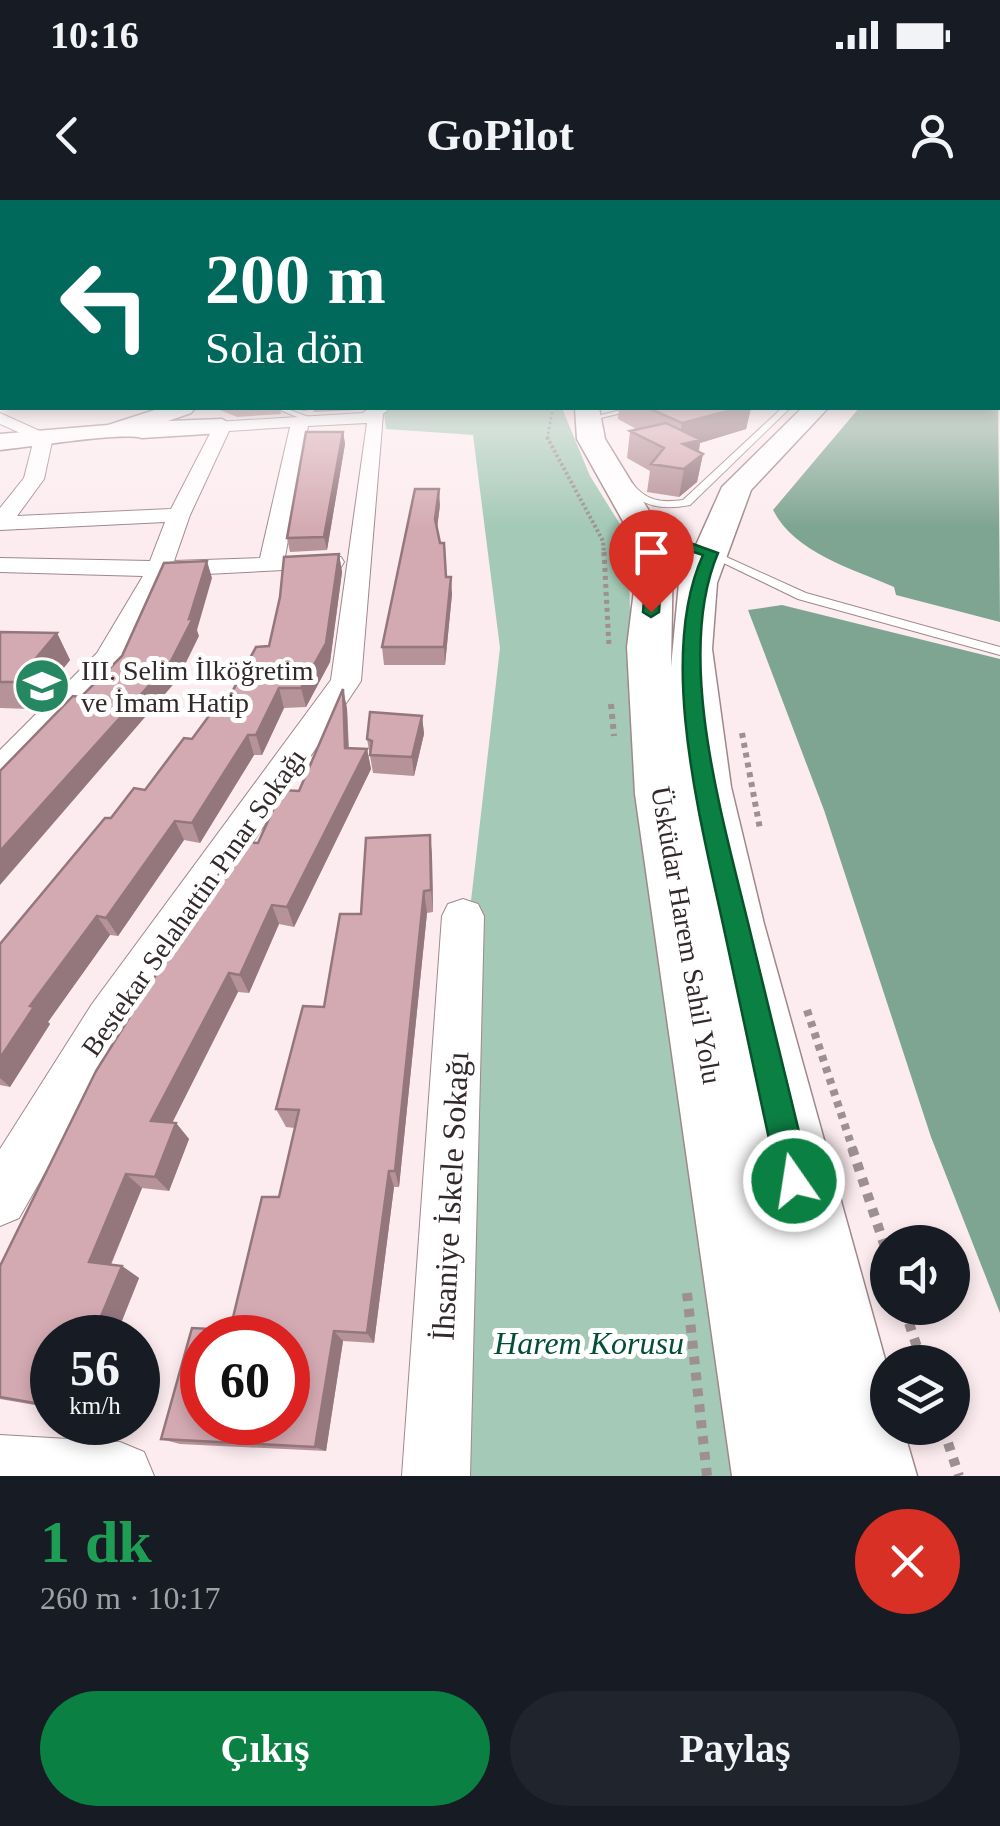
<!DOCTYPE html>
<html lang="tr">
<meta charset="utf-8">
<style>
body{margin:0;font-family:"Times New Roman",serif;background:#20242c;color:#f1f3f6;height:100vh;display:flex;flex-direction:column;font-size:38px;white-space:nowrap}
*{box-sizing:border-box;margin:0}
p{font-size:32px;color:#9ea1a6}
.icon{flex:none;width:55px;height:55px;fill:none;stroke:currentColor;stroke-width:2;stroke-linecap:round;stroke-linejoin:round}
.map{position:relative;height:1276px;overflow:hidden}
.drawer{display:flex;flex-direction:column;background:#171b24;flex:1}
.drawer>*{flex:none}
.top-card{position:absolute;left:0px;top:0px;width:1000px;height:210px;box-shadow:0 5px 15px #0003;background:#00695c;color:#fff;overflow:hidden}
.controls{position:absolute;left:870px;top:1025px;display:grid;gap:20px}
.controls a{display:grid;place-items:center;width:100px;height:100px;border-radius:50%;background:#171b24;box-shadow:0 5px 15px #0003;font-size:50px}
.speed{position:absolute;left:30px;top:1115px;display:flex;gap:20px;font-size:50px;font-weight:700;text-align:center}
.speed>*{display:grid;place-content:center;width:130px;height:130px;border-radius:50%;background:#171b24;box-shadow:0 5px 15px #0003;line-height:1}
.speed small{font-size:25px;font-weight:400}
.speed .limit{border:15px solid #d22;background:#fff;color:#111}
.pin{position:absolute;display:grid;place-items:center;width:85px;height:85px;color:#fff;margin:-102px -42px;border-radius:50% 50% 50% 0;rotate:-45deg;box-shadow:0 0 10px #0007}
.pin .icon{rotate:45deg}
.me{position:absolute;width:110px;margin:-55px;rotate:347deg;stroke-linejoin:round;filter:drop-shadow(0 0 8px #0008)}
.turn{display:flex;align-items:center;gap:35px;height:210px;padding:0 40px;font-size:45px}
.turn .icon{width:130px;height:130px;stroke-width:2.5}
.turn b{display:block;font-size:70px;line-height:85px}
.round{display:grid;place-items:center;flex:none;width:105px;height:105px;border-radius:52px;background:#20242c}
.overview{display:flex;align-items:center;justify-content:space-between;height:170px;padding:0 40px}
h1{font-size:60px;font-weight:700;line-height:75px;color:#1e9e55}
.action{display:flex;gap:20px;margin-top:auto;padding:20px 40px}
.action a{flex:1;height:115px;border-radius:60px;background:#0b8043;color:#fff;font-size:40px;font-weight:700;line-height:115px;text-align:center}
.action a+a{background:#20242c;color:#f1f3f6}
.status{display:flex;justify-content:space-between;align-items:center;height:70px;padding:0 50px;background:#171b24;direction:ltr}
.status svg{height:28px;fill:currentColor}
header{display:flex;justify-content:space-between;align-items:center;height:130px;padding:0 40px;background:#171b24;font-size:45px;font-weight:700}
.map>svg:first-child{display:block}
.green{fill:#a4c9b6}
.water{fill:#7ea591}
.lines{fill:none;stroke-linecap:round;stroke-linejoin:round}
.lane-casing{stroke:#9f888c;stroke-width:2}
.street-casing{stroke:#9f888c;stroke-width:2}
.secondary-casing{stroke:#9f888c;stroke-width:3}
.primary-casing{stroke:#9f888c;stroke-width:3}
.path-far5{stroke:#9d9092;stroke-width:2.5;stroke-dasharray:2.5 2.5;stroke-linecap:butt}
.path-far4{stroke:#9d9092;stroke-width:4;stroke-dasharray:2.5 2.5;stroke-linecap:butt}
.path-far3{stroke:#9d9092;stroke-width:5;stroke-dasharray:4 4;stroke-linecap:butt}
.path-far2{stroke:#9d9092;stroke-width:6;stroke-dasharray:5 5;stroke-linecap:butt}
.path-far1{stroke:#9d9092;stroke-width:8;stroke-dasharray:6 6;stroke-linecap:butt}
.path{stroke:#9d9092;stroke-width:10;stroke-dasharray:8 8;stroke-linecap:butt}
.lane{fill:#fff;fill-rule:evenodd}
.street{fill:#fff;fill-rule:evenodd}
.secondary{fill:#fff;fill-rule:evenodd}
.primary{fill:#fff;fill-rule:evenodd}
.wall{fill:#b69299}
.shaded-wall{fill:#94777d}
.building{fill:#d4aab2;stroke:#94777d;stroke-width:2.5;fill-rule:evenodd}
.route{fill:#0b8043;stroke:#07532c;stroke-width:2.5}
.labels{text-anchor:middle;stroke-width:10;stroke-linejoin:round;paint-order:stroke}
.poi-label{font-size:28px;fill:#33292b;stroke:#fff;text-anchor:start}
.street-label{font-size:28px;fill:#33292b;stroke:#fff}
.near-street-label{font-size:32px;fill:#33292b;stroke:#fff}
.near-park-label{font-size:32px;font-style:italic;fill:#034f35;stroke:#fff}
</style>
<div class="status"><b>10:16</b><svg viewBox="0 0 49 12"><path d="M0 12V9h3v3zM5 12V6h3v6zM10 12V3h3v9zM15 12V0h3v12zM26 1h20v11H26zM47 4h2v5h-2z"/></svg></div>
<header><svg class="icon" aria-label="back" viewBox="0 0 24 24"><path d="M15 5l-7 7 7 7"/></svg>GoPilot<svg class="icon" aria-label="person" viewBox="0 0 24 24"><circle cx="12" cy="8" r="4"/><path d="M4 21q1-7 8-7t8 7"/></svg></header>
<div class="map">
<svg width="1000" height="1276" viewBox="0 0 1000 1276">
<rect width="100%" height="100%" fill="#fcecef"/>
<path class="green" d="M394,208h168l28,68 38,61 3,111 106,828h-284l18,-575 29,-253 -27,-213 -87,-6 -2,-16z"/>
<path class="water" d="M998,188l2,234 -104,-27 -2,-8c-43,-19 -99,-34 -121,-77l86,-102h139z
M782,405l218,54v654l-69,-176 -107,-327 -76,-200z"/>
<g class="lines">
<g class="lane-casing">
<path id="lane" d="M275,208h10l34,13 -7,2z
M629,208h13l-41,10 -4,-2z
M782,208h8l-100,97c-27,5 -49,3 -66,-20l8,-2c14,18 29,20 51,17z
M711,350l95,43 194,54v8l-202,-56 -91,-44 -2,-2z"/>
</g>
<g class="street-casing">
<path id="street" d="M369,208h21l-7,6 -22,267 -237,353 -105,184 -19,8v-77l92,-145 239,-324 36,-257 -59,3 -23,131h56l3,5 -3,5 -174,9 -48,87 -107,114 -12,3v-30l97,-97 46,-77 -143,-4v-14l150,3 15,-39 -165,8v-22l24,-30 10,-39 -34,-15v-11l53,24 -9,42 -27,37 154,-7 45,-87 147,-9zM290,227l-30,131 -86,3 16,-46 39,-84z
M463,699l15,5 6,12 -14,560h-68l40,-560 6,-12z
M0,1235l120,7 24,10 10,24h-154z"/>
</g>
<g class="secondary-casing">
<path id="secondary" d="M161,208h34l-4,5 -23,8 54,-2 12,7 -12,7 -80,5c-21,-6 -111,9 -142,12v-16l108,-9z"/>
</g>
<g class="primary-casing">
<path id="primary" d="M575,208h24l6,31 68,111 -2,117 8,-84 43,-96 80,-79h26l-77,82 -34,93 -5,66 19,138 33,137 124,446v58h15l14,48h-185l-97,-682 -8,-147 12,-97 -62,-111z"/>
</g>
<path class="path-far5" d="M547,239l6,-31"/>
<path class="path-far4" d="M547,237l56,104 1,13"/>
<path class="path-far3" d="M604,352l5,94"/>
<path class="path-far2" d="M611,504l3,32
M742,533l18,96"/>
<path class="path-far1" d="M807,810l46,140"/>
<path class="path" d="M852,948l36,108
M687,1093l20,183
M904,1108l18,54
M943,1228l16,48"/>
<use href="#lane" class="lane"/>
<use href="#street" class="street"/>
<use href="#secondary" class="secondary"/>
<use href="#primary" class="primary"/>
</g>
<path class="wall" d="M215,208h64l2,6 -44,3z
M288,208h75l-4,2 -45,2 -1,-3 -9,2z
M619,208h132l-5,21 -46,14 -1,9 4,2 -6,28 -18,15 -32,-5 3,-21 -23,-13 3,-27 8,-1 -20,-11z
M343,232l2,12 -18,106 -37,2 -3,-14z
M440,305l-3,23 9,49 6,17 -7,71h-61l-2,-18z
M339,354l3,18 -12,90 -24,45 -22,1 -22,47h-8l-54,88 -16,-3 -66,96 -8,-1 -62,87 2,2 -40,63 -10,-2v-141l111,-126 34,-28 80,-85z
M0,432l57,1 13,27 -39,49 -31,-1z
M343,489l4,20 2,39 18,1 4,20 -77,158 -15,-3 -30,69 -11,-1 -66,131h4l13,16 -20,52 -27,-3 -31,77 11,1 17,12 -24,60h-63v70l-52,-9v-133l258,-423 41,-52z
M422,516l2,18 -10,42 -41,-3 -6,-34z
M430,635l2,22 1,55 -6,1 -28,274h-5l-20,156 -31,-2 -17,110 -146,-7 -19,-5 69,-109 49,-133 16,-69 -9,-1 -10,-18 48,-102 37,-93z"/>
<path class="shaded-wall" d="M739,208h12l-5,21 -46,14 -3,15 6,-4 -6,28 -18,15 5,-28 -6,-20 4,-26z
M343,232l2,12 -18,106 -3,-13z
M439,289l1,16 -4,30 -1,-16z
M339,354l3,18 -12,90 -24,45 -5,-19z
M207,361l5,17 -15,52 2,6 -21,43 -178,206v-34l189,-232z
M451,377l1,17 -7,71 -1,-18z
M57,433l13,27 -39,49 -15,-27z
M279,488l5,20 -22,47 -6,-20z
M343,489l4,20 2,59 -4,-20z
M422,516l2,18 -10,42 -2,-19z
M248,535l6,20 -54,88 -8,-20z
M367,549l4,20 -77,158 -7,-20z
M175,621l9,19 -66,96 -12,-18z
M430,635l2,22 1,55 -2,-22z
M424,691l3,22 -28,274 -4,-16z
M272,705l7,19 -30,69 -9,-18z
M97,716l13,19 -62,87 2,2 -40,63 -10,-9v-20l30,-52z
M229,773l9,19 -73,145 -14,-16z
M176,923l13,16 -20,52 -14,-14z
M389,971l5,16 -20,156 -7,-10z
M126,974l16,14 -35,85 -18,-11z
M122,1066l17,12 -24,60h-23z
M334,1131l9,10 -17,110 -11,-4z"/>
<path class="building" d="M648,208h91l-57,15z
M666,223l35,17 -18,4 20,10 -19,15 -33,-5 13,-16 -34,-17z
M306,232h37l-19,105 -37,1z
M415,289h24l-4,30 5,24h4l2,34h5l-7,70h-62z
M339,354l-13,89 -25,45h-22l-23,47h-8l-56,88 -17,-2 -69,97 -9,-2 -67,90 4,1 -34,51v-114l105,-126h6l23,-30 11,2 39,-52 8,1 25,-34h8l31,-58 13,-1 11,-49 4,-40z
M207,361l-18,58 4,-1 -22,43 -171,190v-80l73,-75 8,1 41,-41 42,-93z
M0,432l57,1 -41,49h-16z
M343,489l2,59 22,1 -80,158 -15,-2 -32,70 -11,-2 -78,148 25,2 -21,54 -29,-3 -37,88 33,4 -30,72h-40v68l-52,-9v-131l96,-195 143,-229 19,1 24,-53 17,1z
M370,512l52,4 -10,41 -42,-2 2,-14 -5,-2z
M430,635l1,55 -7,1 -29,280h-6l-22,162 -33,-2 -19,116 -154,-8 31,-111 38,2 32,-133h17l20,-87 -23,-1 27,-103 21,1 16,-93h21l5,-76zM202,1138h86v84h-86z"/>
<linearGradient id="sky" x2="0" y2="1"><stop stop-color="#7daec5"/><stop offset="0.45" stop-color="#fef6f8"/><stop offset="1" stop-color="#fef6f8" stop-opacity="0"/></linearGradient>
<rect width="1000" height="328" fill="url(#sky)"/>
<path class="route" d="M679,339l39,14c-45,106 7,273 33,382 20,82 40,164 60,246l-5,11 -12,5 -11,-5 -5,-11c-17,-80 -34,-159 -51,-238 -23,-110 -72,-283 -24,-388l-25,-8 -15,5 -4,60 -8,5 -8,-5 5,-62 9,-8z"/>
<defs>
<g id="school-disc" transform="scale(2.875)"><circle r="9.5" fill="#268862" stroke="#fff"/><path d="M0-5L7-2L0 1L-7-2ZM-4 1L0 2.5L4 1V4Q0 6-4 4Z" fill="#fff"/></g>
</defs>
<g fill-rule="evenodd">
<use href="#school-disc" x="42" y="486"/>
</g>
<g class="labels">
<g class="poi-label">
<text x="81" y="480">III. Selim İlköğretim<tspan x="81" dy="32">ve İmam Hatip</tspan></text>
</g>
<g class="street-label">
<text transform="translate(193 702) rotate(-55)" y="10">Bestekar Selahattin Pınar Sokağı</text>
<text transform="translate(687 735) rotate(80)" y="10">Üsküdar Harem Sahil Yolu</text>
</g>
<g class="near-street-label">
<text transform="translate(450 996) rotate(-87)" y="11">İhsaniye İskele Sokağı</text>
</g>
<g class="near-park-label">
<text x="589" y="1154">Harem Korusu</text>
</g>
</g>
</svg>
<div class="controls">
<a><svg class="icon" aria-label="sound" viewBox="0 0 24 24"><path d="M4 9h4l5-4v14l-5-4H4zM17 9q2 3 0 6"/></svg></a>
<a><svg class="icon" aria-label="layers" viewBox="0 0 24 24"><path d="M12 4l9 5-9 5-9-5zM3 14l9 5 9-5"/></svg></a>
</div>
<div class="speed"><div>56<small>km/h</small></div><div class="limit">60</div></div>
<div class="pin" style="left:651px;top:412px;background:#d93025"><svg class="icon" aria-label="arrive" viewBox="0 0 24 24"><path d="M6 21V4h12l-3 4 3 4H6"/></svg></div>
<svg class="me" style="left:794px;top:981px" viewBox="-20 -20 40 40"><circle r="17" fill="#0b8043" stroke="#fff" stroke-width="3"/><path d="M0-11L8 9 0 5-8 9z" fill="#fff"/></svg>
<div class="top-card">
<div class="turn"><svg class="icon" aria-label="left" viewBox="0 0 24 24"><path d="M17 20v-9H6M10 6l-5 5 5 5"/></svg><div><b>200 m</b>Sola dön</div></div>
</div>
</div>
<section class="drawer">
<div class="overview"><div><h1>1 dk</h1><p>260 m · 10:17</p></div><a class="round" style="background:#d93025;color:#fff"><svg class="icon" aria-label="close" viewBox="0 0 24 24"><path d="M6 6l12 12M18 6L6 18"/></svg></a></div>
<div class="action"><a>Çıkış</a><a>Paylaş</a></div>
</section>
